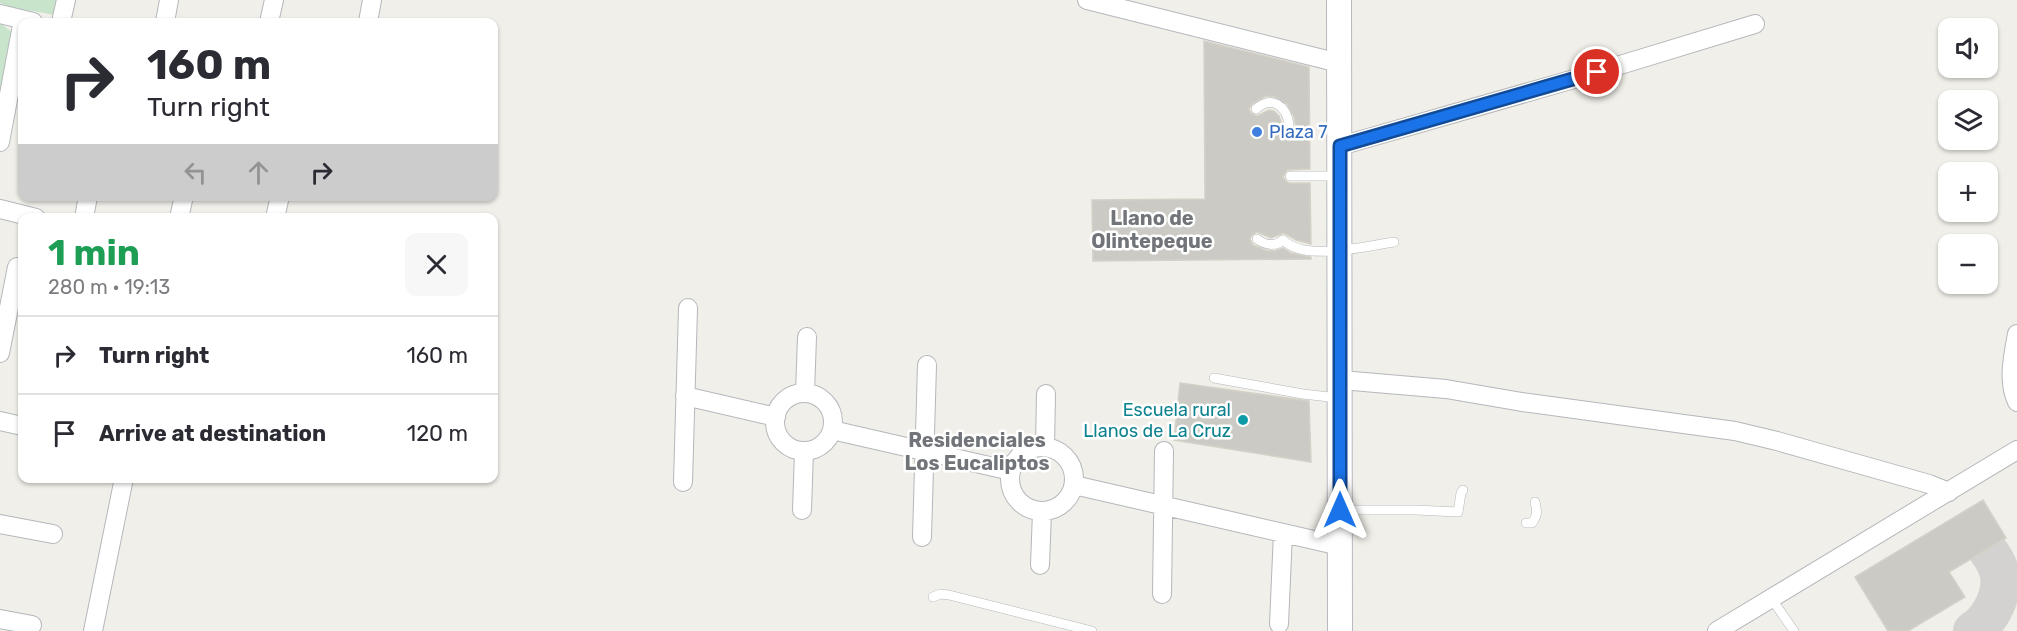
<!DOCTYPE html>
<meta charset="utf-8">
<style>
body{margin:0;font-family:Rubik,sans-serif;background:#f7f7f7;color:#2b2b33;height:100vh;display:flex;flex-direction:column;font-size:22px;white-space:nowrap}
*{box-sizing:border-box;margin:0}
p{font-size:20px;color:#7c7c81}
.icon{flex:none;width:33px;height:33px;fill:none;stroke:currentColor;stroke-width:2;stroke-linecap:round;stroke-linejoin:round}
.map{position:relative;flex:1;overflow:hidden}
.sheet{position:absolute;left:18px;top:213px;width:480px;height:270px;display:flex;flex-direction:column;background:#fff;border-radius:12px;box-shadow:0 2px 4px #0004}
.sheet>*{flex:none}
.guide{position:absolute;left:18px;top:18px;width:480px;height:183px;border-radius:12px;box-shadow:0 2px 4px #0004;background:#fff;color:#2b2b33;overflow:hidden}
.fabs{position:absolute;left:1938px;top:18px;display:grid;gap:12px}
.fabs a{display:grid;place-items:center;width:60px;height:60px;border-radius:12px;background:#fff;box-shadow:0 2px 4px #0004;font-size:30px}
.pin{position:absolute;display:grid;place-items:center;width:51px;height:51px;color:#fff;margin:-26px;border:3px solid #fff;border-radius:50%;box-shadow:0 2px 6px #0007}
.me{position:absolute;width:66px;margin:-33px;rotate:0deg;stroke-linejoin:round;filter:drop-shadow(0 0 4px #0008)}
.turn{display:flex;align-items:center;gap:21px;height:126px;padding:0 30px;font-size:27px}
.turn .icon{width:78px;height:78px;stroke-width:2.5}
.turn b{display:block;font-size:42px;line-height:51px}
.lanes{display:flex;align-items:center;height:57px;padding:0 30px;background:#0003;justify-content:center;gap:30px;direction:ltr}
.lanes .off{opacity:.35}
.round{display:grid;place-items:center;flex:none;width:63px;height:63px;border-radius:12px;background:#f7f7f7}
.head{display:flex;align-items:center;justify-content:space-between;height:102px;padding:0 30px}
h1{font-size:36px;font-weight:700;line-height:45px;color:#1e9e55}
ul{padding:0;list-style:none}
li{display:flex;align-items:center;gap:18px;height:78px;padding:0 30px;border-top:2px solid #e1e1e2}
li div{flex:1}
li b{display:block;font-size:22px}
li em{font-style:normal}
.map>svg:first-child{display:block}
.green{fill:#c8e4cb}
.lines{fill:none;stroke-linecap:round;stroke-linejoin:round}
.taxiway{stroke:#d3d2d0;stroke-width:40}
.building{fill:#cccac5;stroke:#d4d2c7;stroke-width:1.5;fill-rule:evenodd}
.service-casing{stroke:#b5b7bb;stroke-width:10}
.minor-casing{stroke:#b5b7bb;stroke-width:20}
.secondary-casing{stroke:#b7b9be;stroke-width:26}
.service{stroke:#fff;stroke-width:9}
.minor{stroke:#fff;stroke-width:18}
.secondary{stroke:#fff;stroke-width:24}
.route-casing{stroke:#114b97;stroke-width:15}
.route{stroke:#1a73e8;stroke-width:10}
.shop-dot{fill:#3f7fe0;stroke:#fff;stroke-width:2}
.culture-dot{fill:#0f9aa8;stroke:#fff;stroke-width:2}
.labels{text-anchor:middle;stroke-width:5;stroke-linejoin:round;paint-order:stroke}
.shop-label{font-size:18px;fill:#366cbe;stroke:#fff;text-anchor:start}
.culture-label{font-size:18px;fill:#0d838f;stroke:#fff;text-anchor:end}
.neighbourhood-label{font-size:20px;font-weight:bold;fill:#717479;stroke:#fff}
</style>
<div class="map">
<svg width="2017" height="631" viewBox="0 0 2017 631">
<rect width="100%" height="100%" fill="#f0efe9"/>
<path class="green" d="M0,0h58l-3,15 -45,-8 -10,-4z
M0,23l12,9 -12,61z"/>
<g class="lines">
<path class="taxiway" d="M1973,631c18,-11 32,-39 26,-60 -2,-8 -7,-15 -12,-22"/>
</g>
<path class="building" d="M1204,41l105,26 1,102 -23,1 -4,7 2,3 4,3h21l1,61 -15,-4 -12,-7 -13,5 -14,-6 -5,3 -2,4 3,6 12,5 9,1 9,-3 8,5 20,4v2l-218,2 -1,-61 113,-1zM1266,96l9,1 12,7 7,13 2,10 -3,3 -6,2 -3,-2 -5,-14 -5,-5 -5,-1 -12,6 -6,-3 -2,-4 3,-5z
M1180,383l129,18 2,61 -137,-22z
M1983,500l23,38 -57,34 16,25 -57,34h-20l-33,-54z"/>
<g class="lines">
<g class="service-casing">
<path id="service" d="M1256,109c16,-14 31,-3 33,16
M1290,176h47
M1257,239c8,6 18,8 26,1 22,22 83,6 111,2
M1214,378l89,16 35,4
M1340,510h76l42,2 3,-19 2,-3
M1526,523h6c6,-8 5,-12 3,-21
M933,597l7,-3 9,1 143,36
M1771,598l23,33"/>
</g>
<g class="minor-casing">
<path id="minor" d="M1087,0l252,63
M0,14l33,8
M61,22l5,-22
M165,22l4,-22
M269,22l5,-22
M368,22l4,-22
M0,142l23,-122
M1340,146l234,-67 181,-55
M0,209l36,9
M84,218l4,-22
M179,218l5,-22
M275,218l5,-22
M2017,334c-4,22 -10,47 0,68
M0,353l17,-86
M1341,380l105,9 76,13 213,29 42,10 152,43 20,8
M805,393l2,-56
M775 422a29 29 0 1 1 58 0a29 29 0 1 1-58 0Z
M685,396l91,21
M0,421l22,5
M832,430l179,41
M1010 479a32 32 0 1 1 64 0a32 32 0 1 1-64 0Z
M1045,447l1,-53
M683,482l5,-174
M1074,485l266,61
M802,510l2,-59
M0,524l53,10
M922,537l5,-172
M1040,565l2,-53
M1162,594l2,-143
M0,619l32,6
M1279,624l4,-91
M93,631l31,-153
M1717,631l300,-181"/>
</g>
<g class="secondary-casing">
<path id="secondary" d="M1339,0l1,631"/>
</g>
<use href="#service" class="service"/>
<use href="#minor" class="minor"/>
<use href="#secondary" class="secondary"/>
</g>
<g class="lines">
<g class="route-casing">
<path id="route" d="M1340,510v-364l257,-74"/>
</g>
<use href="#route" class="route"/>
</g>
<circle class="shop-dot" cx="1257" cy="132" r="6"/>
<circle class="culture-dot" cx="1243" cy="420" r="6"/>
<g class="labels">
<g class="shop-label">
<text x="1269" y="138">Plaza 7</text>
</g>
<g class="culture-label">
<text x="1231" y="416">Escuela rural<tspan x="1231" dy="21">Llanos de La Cruz</tspan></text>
</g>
<g class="neighbourhood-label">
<text x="1152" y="225">Llano de<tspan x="1152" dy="23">Olintepeque</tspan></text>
<text x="977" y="447">Residenciales<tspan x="977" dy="23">Los Eucaliptos</tspan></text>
</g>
</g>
</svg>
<div class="fabs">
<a><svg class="icon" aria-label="sound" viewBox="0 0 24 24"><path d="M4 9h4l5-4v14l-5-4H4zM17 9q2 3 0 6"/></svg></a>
<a><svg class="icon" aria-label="layers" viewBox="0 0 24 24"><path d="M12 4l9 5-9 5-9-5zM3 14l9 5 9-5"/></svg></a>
<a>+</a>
<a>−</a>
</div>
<div class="pin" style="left:1597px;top:72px;background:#d93025"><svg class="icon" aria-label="arrive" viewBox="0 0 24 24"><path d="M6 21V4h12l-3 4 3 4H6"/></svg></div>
<svg class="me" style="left:1340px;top:510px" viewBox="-20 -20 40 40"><path d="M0-17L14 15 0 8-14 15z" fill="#1a73e8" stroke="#fff" stroke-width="4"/></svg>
<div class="guide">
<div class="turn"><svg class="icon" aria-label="right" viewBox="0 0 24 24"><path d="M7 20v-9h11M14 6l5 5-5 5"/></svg><div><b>160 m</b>Turn right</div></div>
<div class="lanes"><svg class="icon off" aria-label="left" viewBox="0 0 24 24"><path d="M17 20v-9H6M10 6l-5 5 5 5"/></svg><svg class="icon off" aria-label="ahead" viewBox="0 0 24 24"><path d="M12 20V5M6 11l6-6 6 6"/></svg><svg class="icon" aria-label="right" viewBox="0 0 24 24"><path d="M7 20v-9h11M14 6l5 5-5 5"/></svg></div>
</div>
<section class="sheet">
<div class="head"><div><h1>1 min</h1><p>280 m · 19:13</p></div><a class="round"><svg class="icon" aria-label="close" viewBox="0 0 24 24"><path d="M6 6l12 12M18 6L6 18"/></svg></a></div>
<ul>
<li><svg class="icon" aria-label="right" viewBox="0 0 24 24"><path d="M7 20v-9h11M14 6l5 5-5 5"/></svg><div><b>Turn right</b></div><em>160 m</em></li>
<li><svg class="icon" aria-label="arrive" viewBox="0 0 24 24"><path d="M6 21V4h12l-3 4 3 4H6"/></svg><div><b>Arrive at destination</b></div><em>120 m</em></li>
</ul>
</section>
</div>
